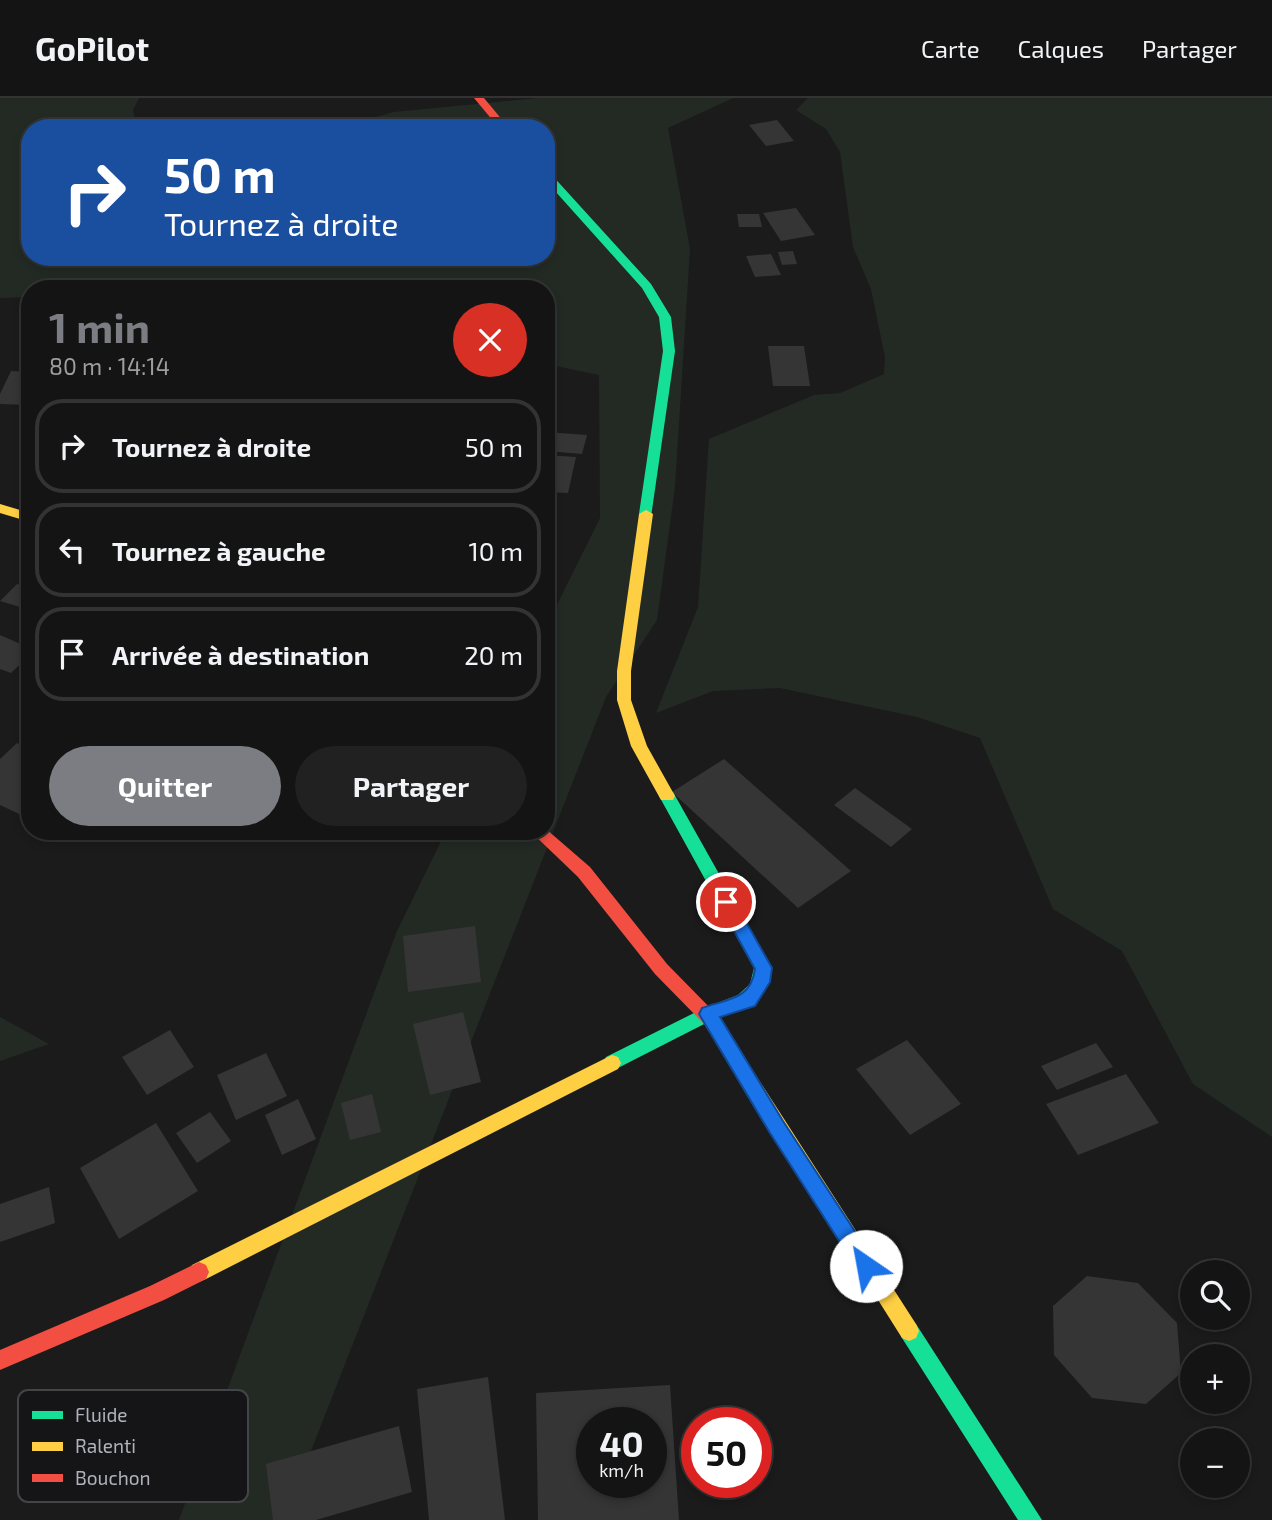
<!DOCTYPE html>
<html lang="fr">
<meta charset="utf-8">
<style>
body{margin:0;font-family:"Exo 2",sans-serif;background:#212122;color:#f1f3f6;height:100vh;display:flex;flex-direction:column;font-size:26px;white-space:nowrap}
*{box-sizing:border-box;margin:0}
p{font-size:23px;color:#9d9ea0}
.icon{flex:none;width:38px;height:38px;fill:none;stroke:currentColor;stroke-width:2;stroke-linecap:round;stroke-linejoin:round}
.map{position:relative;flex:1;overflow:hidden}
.side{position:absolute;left:21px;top:182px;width:534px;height:560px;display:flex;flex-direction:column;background:#141414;border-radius:28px;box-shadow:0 4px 10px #0003,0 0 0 2px #333334}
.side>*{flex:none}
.guide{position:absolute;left:21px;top:21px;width:534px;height:147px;border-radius:28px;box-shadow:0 4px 10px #0003,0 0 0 2px #333334;background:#1a4fa0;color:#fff;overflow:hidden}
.tools{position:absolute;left:1180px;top:1162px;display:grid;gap:14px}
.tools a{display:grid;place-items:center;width:70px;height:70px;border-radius:50%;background:#141414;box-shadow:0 4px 10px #0003,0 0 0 2px #333334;font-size:35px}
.speed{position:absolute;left:576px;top:1309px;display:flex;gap:14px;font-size:35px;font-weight:700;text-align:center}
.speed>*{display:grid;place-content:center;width:91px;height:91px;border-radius:50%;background:#141414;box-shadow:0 4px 10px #0003,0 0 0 2px #333334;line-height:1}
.speed small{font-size:18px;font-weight:400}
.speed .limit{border:10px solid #d22;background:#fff;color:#111}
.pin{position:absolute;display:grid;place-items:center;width:60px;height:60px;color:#fff;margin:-30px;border:4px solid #fff;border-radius:50%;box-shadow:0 2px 7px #0007}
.me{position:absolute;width:77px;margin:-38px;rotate:327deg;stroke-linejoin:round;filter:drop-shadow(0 0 5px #0008)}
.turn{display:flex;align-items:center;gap:24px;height:147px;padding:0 28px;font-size:32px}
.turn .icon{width:91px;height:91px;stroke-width:2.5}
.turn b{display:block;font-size:49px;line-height:60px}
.round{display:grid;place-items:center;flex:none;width:74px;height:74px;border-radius:37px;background:#212122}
.head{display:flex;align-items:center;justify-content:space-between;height:119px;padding:0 28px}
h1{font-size:42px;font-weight:700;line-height:52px;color:#7b7d82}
.cta{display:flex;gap:14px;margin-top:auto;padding:14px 28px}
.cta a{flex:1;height:80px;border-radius:42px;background:#7b7d82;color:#fff;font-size:28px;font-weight:700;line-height:80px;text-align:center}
.cta a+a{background:#212122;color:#f1f3f6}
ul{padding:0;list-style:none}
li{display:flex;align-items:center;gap:21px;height:94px;margin:0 14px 10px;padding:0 14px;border:4px solid #333334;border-radius:28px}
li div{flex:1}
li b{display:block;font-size:26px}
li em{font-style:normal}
header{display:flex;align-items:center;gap:42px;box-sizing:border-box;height:98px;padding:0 35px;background:#141414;border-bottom:2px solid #333334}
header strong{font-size:33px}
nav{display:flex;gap:38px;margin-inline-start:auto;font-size:24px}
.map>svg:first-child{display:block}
.green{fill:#232a24}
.building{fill:#353536;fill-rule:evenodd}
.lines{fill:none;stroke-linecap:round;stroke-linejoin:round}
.fast{fill:#16e098;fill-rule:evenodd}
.slow{fill:#ffcf43;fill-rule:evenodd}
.jam{fill:#f24e42;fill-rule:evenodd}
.route{fill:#1a73e8;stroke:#114b97;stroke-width:2}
.key{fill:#151517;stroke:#434448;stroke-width:2}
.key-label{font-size:19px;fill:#aeb2ba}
</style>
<header>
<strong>GoPilot</strong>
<nav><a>Carte</a><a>Calques</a><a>Partager</a></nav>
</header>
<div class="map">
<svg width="1272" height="1422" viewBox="0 0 1272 1422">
<rect width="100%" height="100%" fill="#1b1b1b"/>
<path class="green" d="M0,0h139l-6,12 4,18h-107v129h516v-129h-212l60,-16 144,-14h195l-65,30 22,121 -15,238 -18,133 -51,77 -322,823h-105l218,-589 49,-100h100v-204l54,-109 -1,-143 -53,-11v-75h-516v8l-30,1z
M808,0h464v1039l-79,-53 -71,-133 -69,-42 -73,-171 -63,-21 -137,-29 -67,3 -57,22 42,-106 11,-168 105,-44 26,-2 44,-19 1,-17 -14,-68 -18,-42 -13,-95 -14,-23 -30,-19z
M0,919l49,27 -49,17z"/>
<path class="building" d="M777,22l17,21 -28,5 -17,-21z
M796,110l19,27 -34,6 -18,-28z
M737,116h22l3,13h-23z
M793,153l4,13 -15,1 -4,-13z
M771,156l10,21 -26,2 -9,-21z
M768,248h36l6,40h-37z
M11,273l19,1v33l-30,-1v-10z
M546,334l41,3 -5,19 -36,-3z
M546,357l30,2 -8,36 -22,-1z
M17,486l13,3v23l-30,-9z
M0,537l30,13v7l-19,18 -11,-4z
M17,645l13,6v70l-30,-14v-46z
M724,661l127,112 -53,37 -126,-116z
M855,690l57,41 -21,18 -57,-42z
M475,828l6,56 -73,10 -5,-56z
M463,914l18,70 -51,13 -17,-71z
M170,932l24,37 -47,28 -25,-38z
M907,942l54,64 -51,31 -54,-66z
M1096,945l17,24 -56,23 -16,-24z
M266,955l21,43 -51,24 -19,-45z
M1126,976l33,49 -81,32 -32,-51z
M372,996l9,38 -31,8 -9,-37z
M298,1001l18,40 -34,16 -17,-40z
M210,1014l21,29 -34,22 -21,-30z
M156,1025l42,68 -79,48 -39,-71z
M49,1089l6,36 -55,19v-38z
M1087,1178l51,7 39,40 4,50 -35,31 -54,-6 -38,-43 -1,-49z
M488,1279l17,143h-76l-12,-131z
M670,1287l9,135h-141l-2,-127zM592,1325h59v59h-59z
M399,1328l13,66 -96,28h-43l-7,-56z"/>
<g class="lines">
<path class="fast" d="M546,74l4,1 101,111 20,33 4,34 -24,166h-10l-2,-3 24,-163 -4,-34 -17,-29 -96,-107z
M667,692l6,2 99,176 -9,25 -13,12 -36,14 -102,52 -6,-2 -3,-6 3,-6 96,-48 36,-14 12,-11 4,-16 -95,-172 2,-4z
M909,1223l7,3 126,196h-24l-116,-182 -3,-7 3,-7z"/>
<path class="slow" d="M0,406l30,9v9l-30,-9z
M646,412l7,4 -22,157v29l16,46 28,50 -2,4h-12l-30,-54 -14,-46v-29l22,-157z
M711,914l6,3 199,309 3,7 -3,7 -7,3 -7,-3 -197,-313 -3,-5 3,-5z
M612,957l6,2 3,6 -3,6 -412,210 -7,3 -7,-3 -3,-7 3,-7z"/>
<path class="jam" d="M474,0h10l25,30h-10z
M546,731l44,38 77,97 50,51 3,5 -3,5 -6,3 -6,-3 -50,-51 -77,-97 -48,-46h16z
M199,1164l7,3 3,7 -3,7 -42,21 -164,70v-20l150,-64z"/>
</g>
<path class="route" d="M726,797l6,2 40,71 -2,14 -15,24 -35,11 63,104 90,138 3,7 -3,6 -7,3 -7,-3 -89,-139 -71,-119 3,-6c25,-9 49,-8 53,-39l-37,-67 2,-5z"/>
<rect x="18" y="1292" width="230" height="112" rx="10" class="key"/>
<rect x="32" y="1313" width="31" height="8" fill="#16e098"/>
<rect x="32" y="1344" width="31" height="9" fill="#ffcf43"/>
<rect x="32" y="1376" width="31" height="8" fill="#f24e42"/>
<g class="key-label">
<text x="75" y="1324">Fluide</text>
<text x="75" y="1355">Ralenti</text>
<text x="75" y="1387">Bouchon</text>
</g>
</svg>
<div class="tools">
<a><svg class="icon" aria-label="search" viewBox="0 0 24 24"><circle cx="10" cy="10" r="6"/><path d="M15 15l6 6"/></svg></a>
<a>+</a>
<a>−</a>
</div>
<div class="speed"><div>40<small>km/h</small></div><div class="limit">50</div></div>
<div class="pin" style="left:726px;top:804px;background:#d93025"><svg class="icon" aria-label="arrive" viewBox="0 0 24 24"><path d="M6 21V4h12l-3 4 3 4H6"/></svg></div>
<svg class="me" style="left:866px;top:1168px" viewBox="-20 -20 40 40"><circle r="19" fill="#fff"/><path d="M0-13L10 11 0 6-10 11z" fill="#1a73e8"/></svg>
<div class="guide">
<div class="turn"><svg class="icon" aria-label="right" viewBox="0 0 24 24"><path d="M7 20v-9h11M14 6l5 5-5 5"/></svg><div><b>50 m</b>Tournez à droite</div></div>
</div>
<section class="side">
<div class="head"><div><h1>1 min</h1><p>80 m · 14:14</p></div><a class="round" style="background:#d93025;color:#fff"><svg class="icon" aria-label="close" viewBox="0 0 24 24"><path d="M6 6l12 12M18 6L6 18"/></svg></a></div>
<ul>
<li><svg class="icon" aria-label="right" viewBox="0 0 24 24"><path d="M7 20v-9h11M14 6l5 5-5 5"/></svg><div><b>Tournez à droite</b></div><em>50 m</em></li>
<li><svg class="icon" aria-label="left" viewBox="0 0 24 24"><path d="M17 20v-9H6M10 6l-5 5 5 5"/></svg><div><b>Tournez à gauche</b></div><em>10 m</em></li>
<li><svg class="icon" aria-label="arrive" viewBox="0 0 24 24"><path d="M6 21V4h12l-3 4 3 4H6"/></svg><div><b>Arrivée à destination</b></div><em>20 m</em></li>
</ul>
<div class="cta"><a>Quitter</a><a>Partager</a></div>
</section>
</div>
